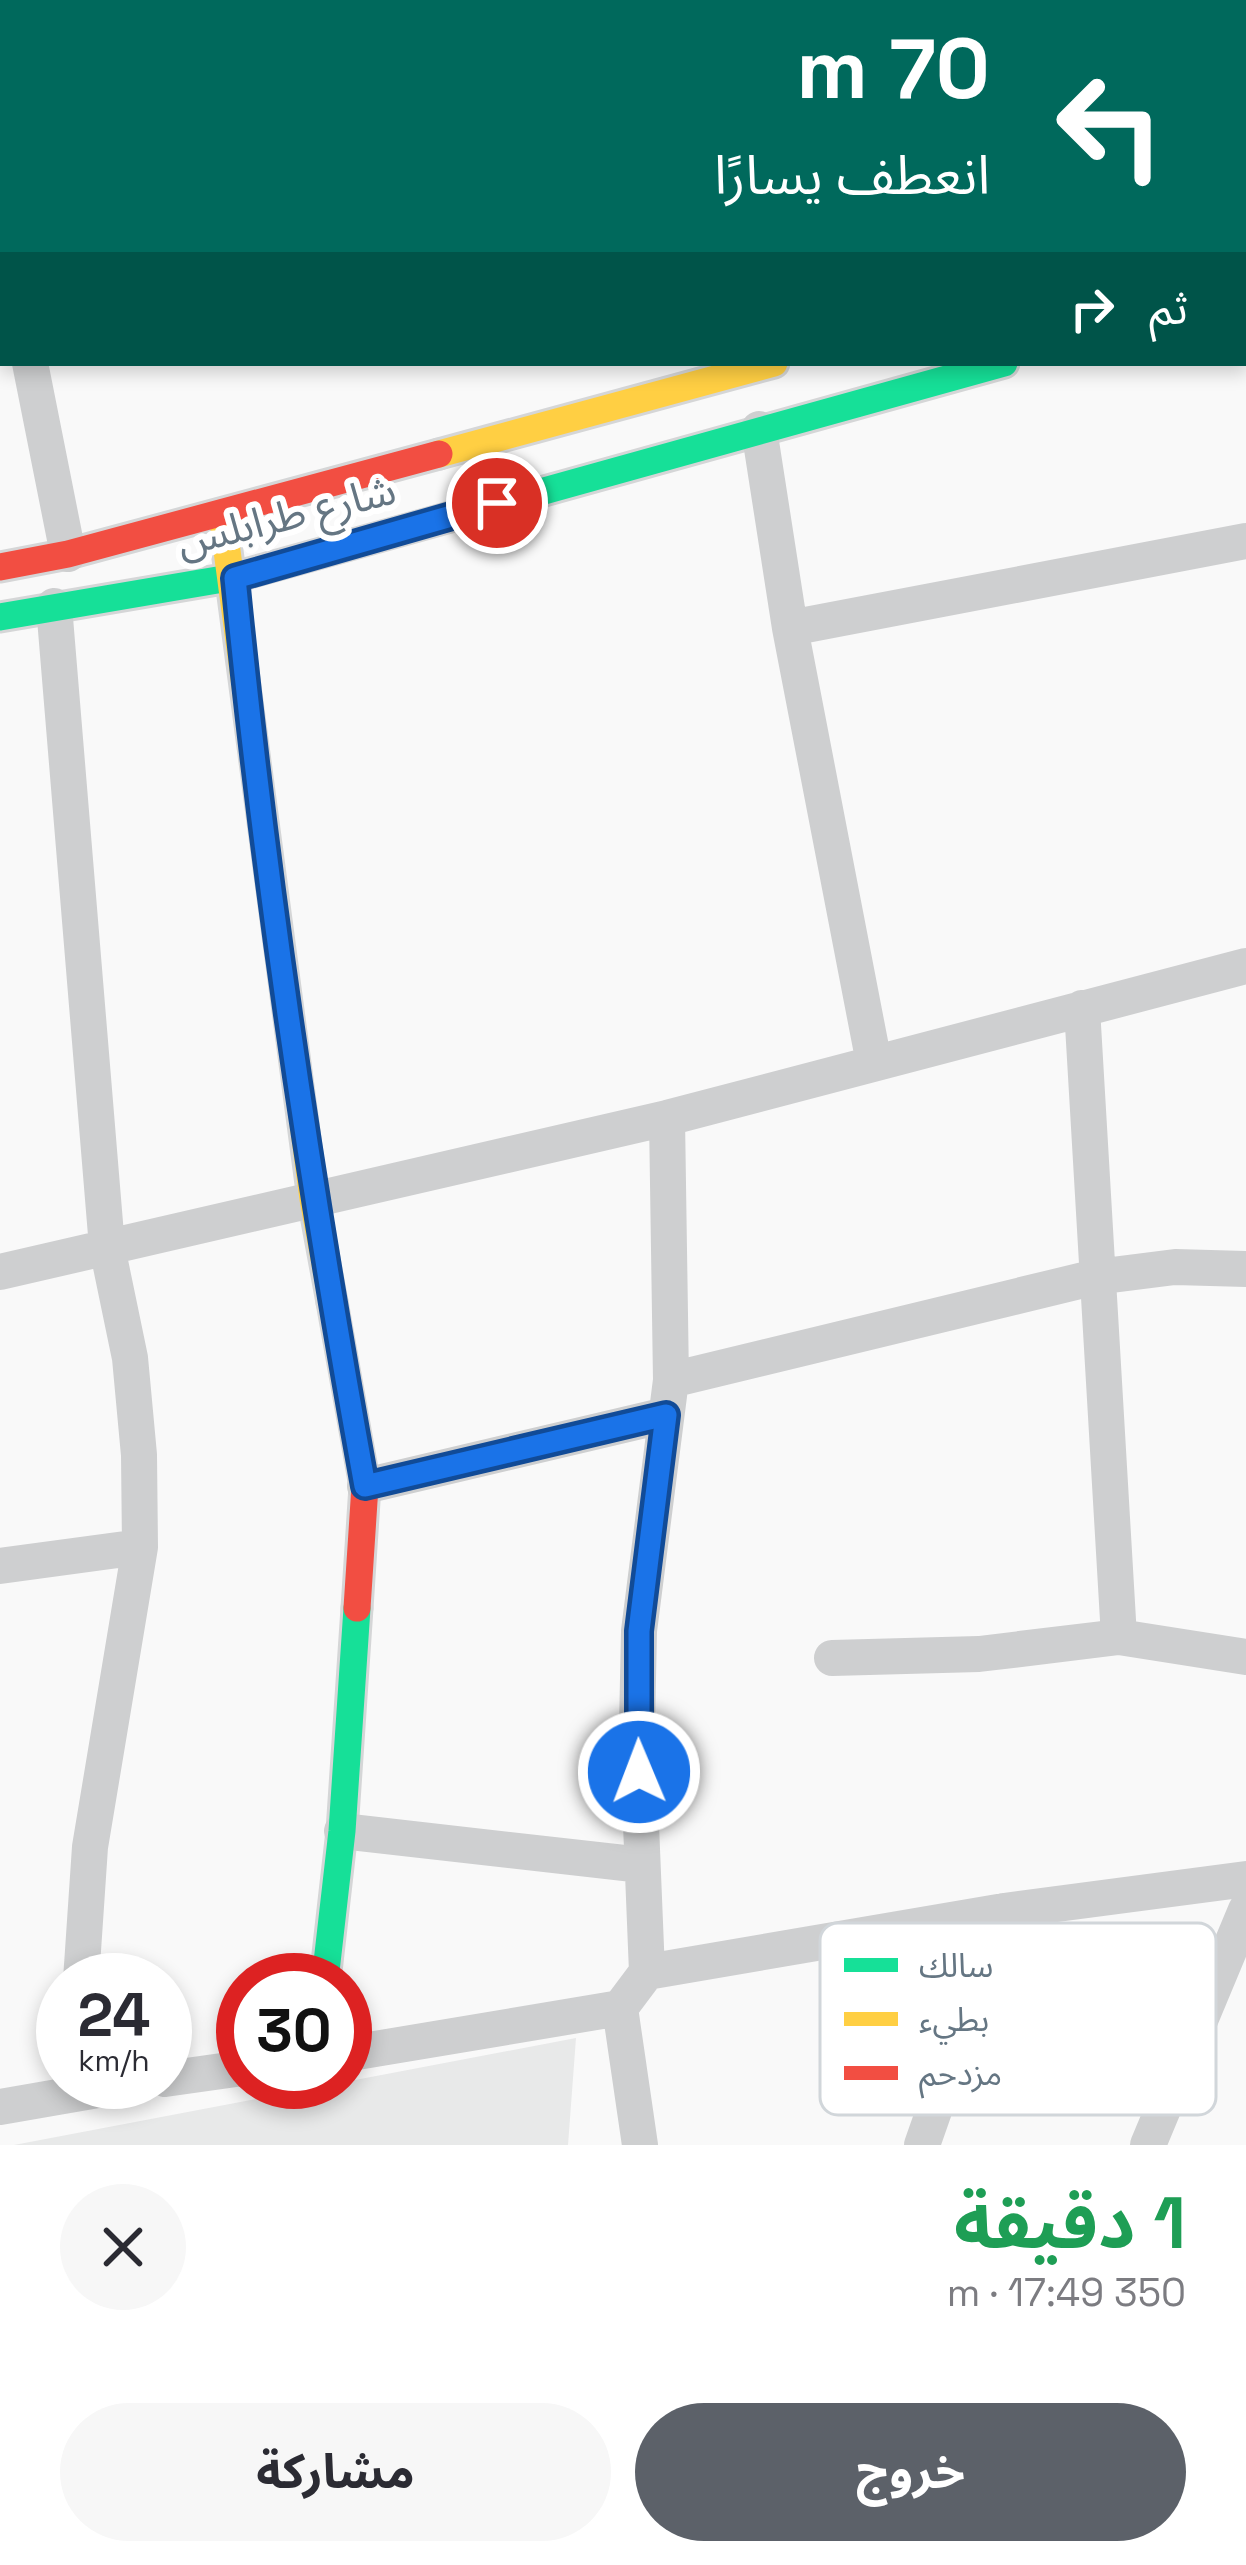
<!DOCTYPE html>
<html lang="ar">
<meta charset="utf-8">
<style>
body{margin:0;font-family:"Space Grotesk","Noto Sans Arabic",sans-serif;background:#f7f7f7;color:#2b2b33;direction:rtl;height:100vh;display:flex;flex-direction:column;font-size:45px;white-space:nowrap}
*{box-sizing:border-box;margin:0}
p{font-size:39px;color:#7c7c81}
.icon{flex:none;width:66px;height:66px;fill:none;stroke:currentColor;stroke-width:2;stroke-linecap:round;stroke-linejoin:round}
.map{position:relative;height:2145px;overflow:hidden;direction:ltr}
.details{display:flex;flex-direction:column;background:#fff;flex:1}
.details>*{flex:none}
.top-card{position:absolute;left:0px;top:0px;width:1248px;height:366px;box-shadow:0 6px 18px #0003;direction:rtl;background:#00695c;color:#fff;overflow:hidden}
.speed{position:absolute;left:36px;top:1953px;display:flex;gap:24px;font-size:60px;font-weight:700;text-align:center}
.speed>*{display:grid;place-content:center;width:156px;height:156px;border-radius:50%;background:#fff;box-shadow:0 6px 18px #0003;line-height:1}
.speed small{font-size:30px;font-weight:400}
.speed .limit{border:18px solid #d22;background:#fff;color:#111}
.pin{position:absolute;display:grid;place-items:center;width:102px;height:102px;color:#fff;margin:-51px;border:6px solid #fff;border-radius:50%;box-shadow:0 3px 12px #0007}
.me{position:absolute;width:132px;margin:-66px;rotate:359deg;stroke-linejoin:round;filter:drop-shadow(0 0 9px #0008)}
.turn{display:flex;align-items:center;gap:42px;height:252px;padding:0 60px;font-size:54px}
.turn .icon{width:156px;height:156px;stroke-width:2.5}
.turn b{display:block;font-size:84px;line-height:102px}
.then{display:flex;align-items:center;height:114px;padding:0 60px;background:#0003;gap:24px;font-size:45px}
.round{display:grid;place-items:center;flex:none;width:126px;height:126px;border-radius:63px;background:#f7f7f7}
.summary{display:flex;align-items:center;justify-content:space-between;height:204px;padding:0 60px}
h1{font-size:72px;font-weight:700;line-height:90px;color:#1e9e55}
.button{display:flex;gap:24px;margin-top:auto;padding:24px 60px}
.button a{flex:1;height:138px;border-radius:72px;background:#5c6169;color:#fff;font-size:48px;font-weight:700;line-height:138px;text-align:center}
.button a+a{background:#f7f7f7;color:#2b2b33}
.map>svg:first-child{display:block}
.built{fill:#e8e9e9}
.lines{fill:none;stroke-linecap:round;stroke-linejoin:round}
.fast-casing{stroke:#d5d6d7;stroke-width:33}
.slow-casing{stroke:#d5d6d7;stroke-width:33}
.jam-casing{stroke:#d5d6d7;stroke-width:33}
.street{stroke:#cecfd0;stroke-width:36}
.fast{stroke:#16e098;stroke-width:27}
.slow{stroke:#ffcf43;stroke-width:27}
.jam{stroke:#f24e42;stroke-width:27}
.route-casing{stroke:#114b97;stroke-width:30}
.route{stroke:#1a73e8;stroke-width:21}
.labels{text-anchor:middle;stroke-width:12;stroke-linejoin:round;paint-order:stroke}
.street-label{font-size:42px;fill:#657683;stroke:#fff}
.key{fill:#fff;stroke:#d1d6da;stroke-width:3}
.key-label{font-size:33px;fill:#657683}
</style>
<div class="map">
<svg width="1246" height="2145" viewBox="0 0 1246 2145">
<rect width="100%" height="100%" fill="#f9f9f9"/>
<path class="built" d="M576,2038l-8,107h-554z"/>
<g class="lines">
<g class="fast-casing">
<path id="fast" d="M1245,298h1
M0,617l235,-40 769,-214
M325,1980l17,-149 15,-223"/>
</g>
<g class="slow-casing">
<path id="slow" d="M1245,242h1
M439,454l335,-91
M222,513l91,686 19,103"/>
</g>
<g class="jam-casing">
<path id="jam" d="M0,567l68,-13 371,-100
M332,1302l33,184 -8,122"/>
</g>
<path class="street" d="M841,0l1,3
M1120,0l1,3
M0,209l3,16
M30,363l38,191
M759,429l31,199 84,435
M54,606l53,641 23,111 9,97 1,92 -50,300 -9,133
M790,628l456,-87
M1082,1008l37,629
M0,1272l667,-154 579,-152
M671,1380l425,-103 79,-10 71,2
M365,1486l301,-71
M0,1566l140,-19
M832,1658l147,-4 140,-17 127,20
M342,1831l300,34
M647,1972l-10,-246 2,-95 32,-251 -4,-262
M620,2008l20,137
M345,2054l275,-46 27,-36 357,-61 242,-32
M165,2079l78,-11
M0,2107l144,-25
M922,2145l82,-234
M1148,2145l98,-235"/>
<use href="#fast" class="fast"/>
<use href="#slow" class="slow"/>
<use href="#jam" class="jam"/>
</g>
<g class="lines">
<g class="route-casing">
<path id="route" d="M497,503l-262,75c30,305 75,606 130,908l301,-71 -27,216v141"/>
</g>
<use href="#route" class="route"/>
</g>
<g class="labels">
<g class="street-label">
<text transform="translate(286 515) rotate(-14)" y="15">شارع طرابلس</text>
</g>
</g>
<rect x="820" y="1923" width="396" height="192" rx="18" class="key"/>
<rect x="844" y="1958" width="54" height="14" fill="#16e098"/>
<rect x="844" y="2012" width="54" height="14" fill="#ffcf43"/>
<rect x="844" y="2066" width="54" height="14" fill="#f24e42"/>
<g class="key-label">
<text x="919" y="1977">سالك</text>
<text x="919" y="2031">بطيء</text>
<text x="919" y="2085">مزدحم</text>
</g>
</svg>
<div class="speed"><div>24<small>km/h</small></div><div class="limit">30</div></div>
<div class="pin" style="left:497px;top:503px;background:#d93025"><svg class="icon" aria-label="arrive" viewBox="0 0 24 24"><path d="M6 21V4h12l-3 4 3 4H6"/></svg></div>
<svg class="me" style="left:639px;top:1772px" viewBox="-20 -20 40 40"><circle r="17" fill="#1a73e8" stroke="#fff" stroke-width="3"/><path d="M0-11L8 9 0 5-8 9z" fill="#fff"/></svg>
<div class="top-card">
<div class="turn"><svg class="icon" aria-label="left" viewBox="0 0 24 24"><path d="M17 20v-9H6M10 6l-5 5 5 5"/></svg><div><b>70 m</b>انعطف يسارًا</div></div>
<div class="then">ثم<svg class="icon" aria-label="right" viewBox="0 0 24 24"><path d="M7 20v-9h11M14 6l5 5-5 5"/></svg></div>
</div>
</div>
<section class="details">
<div class="summary"><div><h1>1 دقيقة</h1><p>350 m · 17:49</p></div><a class="round"><svg class="icon" aria-label="close" viewBox="0 0 24 24"><path d="M6 6l12 12M18 6L6 18"/></svg></a></div>
<div class="button"><a>خروج</a><a>مشاركة</a></div>
</section>
